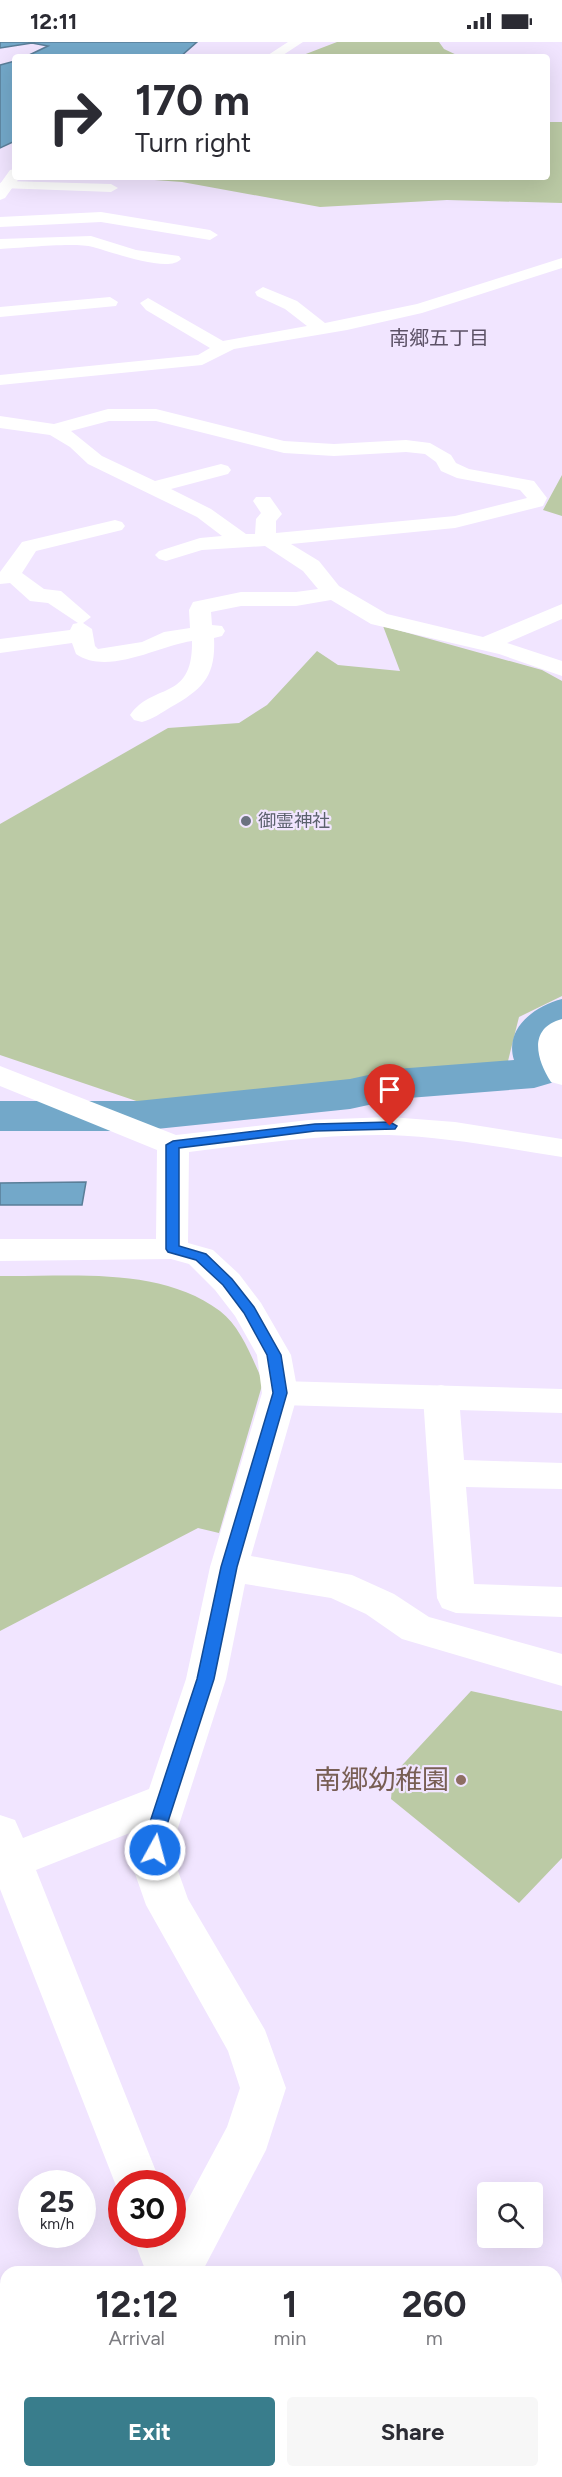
<!DOCTYPE html>
<meta charset="utf-8">
<style>
body{margin:0;font-family:Figtree,"Noto Sans JP",sans-serif;background:#f7f7f7;color:#2b2b33;height:100vh;display:flex;flex-direction:column;font-size:22px;white-space:nowrap}
*{box-sizing:border-box;margin:0}
p{font-size:20px;color:#7c7c81}
.icon{flex:none;width:33px;height:33px;fill:none;stroke:currentColor;stroke-width:2;stroke-linecap:round;stroke-linejoin:round}
.map{position:relative;flex:1;overflow:hidden}
.sheet{position:absolute;left:0px;top:2224px;width:562px;height:212px;display:flex;flex-direction:column;background:#fff;border-radius:18px 18px 0 0;box-shadow:0 6px 24px #0002}
.sheet>*{flex:none}
.banner{position:absolute;left:12px;top:12px;width:538px;height:126px;border-radius:6px;box-shadow:0 6px 24px #0002;background:#fff;color:#2b2b33;overflow:hidden}
.fabs{position:absolute;left:477px;top:2140px;display:grid;gap:12px}
.fabs a{display:grid;place-items:center;width:66px;height:66px;border-radius:6px;background:#fff;box-shadow:0 6px 24px #0002;font-size:30px}
.speed{position:absolute;left:18px;top:2128px;display:flex;gap:12px;font-size:30px;font-weight:700;text-align:center}
.speed>*{display:grid;place-content:center;width:78px;height:78px;border-radius:50%;background:#fff;box-shadow:0 6px 24px #0002;line-height:1}
.speed small{font-size:15px;font-weight:400}
.speed .limit{border:9px solid #d22;background:#fff;color:#111}
.pin{position:absolute;display:grid;place-items:center;width:51px;height:51px;color:#fff;margin:-62px -26px;border-radius:50% 50% 50% 0;rotate:-45deg;box-shadow:0 0 6px #0007}
.pin .icon{rotate:45deg}
.me{position:absolute;width:66px;margin:-33px;rotate:7deg;stroke-linejoin:round;filter:drop-shadow(0 0 4px #0008)}
.turn{display:flex;align-items:center;gap:21px;height:126px;padding:0 24px;font-size:27px}
.turn .icon{width:78px;height:78px;stroke-width:2.5}
.turn b{display:block;font-size:42px;line-height:51px}
.eta{display:flex;justify-content:space-evenly;align-items:center;height:102px;text-align:center}
.eta b{font-size:36px;font-weight:700;line-height:42px}
.action{display:flex;gap:12px;margin-top:auto;padding:12px 24px}
.action a{flex:1;height:69px;border-radius:6px;background:#397d8c;color:#fff;font-size:24px;font-weight:700;line-height:69px;text-align:center}
.action a+a{background:#f7f7f7;color:#2b2b33}
.status{display:flex;justify-content:space-between;align-items:center;height:42px;padding:0 30px;background:#fff;direction:ltr}
.status svg{height:16px;fill:currentColor}
.map>svg:first-child{display:block}
.green{fill:#bbcaa5}
.water{fill:#73a8c9;stroke:#5a7e98;stroke-width:1.5}
.lines{fill:none;stroke-linecap:round;stroke-linejoin:round}
.river{fill:#73a8c9;fill-rule:evenodd}
.minor{fill:#fff;fill-rule:evenodd}
.tertiary{fill:#fff;fill-rule:evenodd}
.trunk{fill:#fff;fill-rule:evenodd}
.route{fill:#1a73e8;stroke:#114b97;stroke-width:1.5}
.worship-dot{fill:#6b7280;stroke:#f1e5ff;stroke-width:2}
.education-dot{fill:#8d6e63;stroke:#f1e5ff;stroke-width:2}
.labels{text-anchor:middle;stroke-width:4.5;stroke-linejoin:round;paint-order:stroke}
.far-worship-label{font-size:18px;fill:#5b616d;stroke:#f1e5ff;text-anchor:start}
.far-neighbourhood-label{font-size:20px;fill:#5d5267;stroke:#f1e5ff}
.near-education-label{font-size:27px;fill:#785e54;stroke:#f1e5ff;text-anchor:end}
</style>
<div class="status"><b>12:11</b><svg viewBox="0 0 49 12"><path d="M0 12V9h3v3zM5 12V6h3v6zM10 12V3h3v9zM15 12V0h3v12zM26 1h20v11H26zM47 4h2v5h-2z"/></svg></div>
<div class="map">
<svg width="562" height="2435" viewBox="0 0 562 2435">
<rect width="100%" height="100%" fill="#f1e5ff"/>
<path class="green" d="M337,0h102l5,7 17,8h-163z
M548,80h14v81l-115,-3 -127,7 -138,-25 -69,-5h132l59,3 72,-3h172z
M562,433v41l-19,-6z
M383,584l159,44 20,11v315l-43,21 -15,60 -344,32 -160,-54v-231l168,-96 71,-5 28,-18 50,-54 21,14 62,6z
M0,1234c71,1 160,-10 220,35 21,16 32,47 43,71l-44,151 -21,-5 -198,103z
M471,1649l91,20v147l-43,45 -128,-104 2,-24z"/>
<path class="water" d="M0,0h197l-17,15h-155l23,-11 -16,-3 -32,5z
M15,19v80l-15,7v-83z
M86,1140l-4,23h-82v-22z"/>
<g class="lines">
<path class="river" d="M562,957v75l-11,9 -17,5 -138,11 -46,10 -213,22h-137v-30h137l213,-22 46,-10 118,-9c-10,-32 21,-54 48,-61z"/>
<path class="minor" d="M6,139l105,3 7,4 -7,4 -110,-4 -1,-5z
M101,170l109,18 8,5 -8,5 -109,-18 -101,5v-10z
M91,194l45,14 43,6 2,3c-12,15 -72,-8 -88,-12 -19,-5 -71,1 -93,2v-10z
M562,216v10l-140,45 -75,17 -113,19 -32,16 -202,20v-10l198,-20 12,-7 -64,-38 -6,-7 8,-5 75,43 84,-15 -22,-17 -28,-13 -2,-4 8,-5 34,14 28,22 92,-19z
M110,255l8,5 -2,4 -116,11v-10z
M108,367h48l128,32 50,3 72,-4 24,3 21,12 5,8 13,6 65,12 13,17 -4,8 -88,22 -164,16 28,17 20,25 48,28 96,23 79,-33v15l-55,24 55,18v15l-63,-22 -128,-30 -40,-24 -35,6h-55l-30,6 1,13 10,1 3,5 -3,5 -8,2c2,38 -11,51 -43,69 -10,6 -18,12 -29,15l-8,-2 -4,-5c23,-33 63,-13 62,-74 -34,5 -84,35 -116,13l-4,-11 -72,10v-14l70,-9 3,-6 5,-1 -30,-20 -18,-2 -20,-18 -10,1v-12l22,-30 93,-22 7,2 3,4 -3,4 -86,21 -14,22 22,16 17,2 30,26 -8,6 9,6 3,17 3,3 44,-7 22,-10 26,-4 -1,-18 4,-8 48,-10h55l22,-3 -15,-18 -38,-25 -63,4 -36,11 -7,-2 -4,-4 4,-4 41,-13 22,-2 -25,-19 -109,-53 -18,-17 -20,-12 -50,-7v-12l54,8zM109,379h47l128,32 50,3 72,-4 19,2 11,8 5,9 16,7 63,12 7,8 -72,18 -179,17v-12l6,-7 -12,-17h-14l-3,4 8,12 -5,6 -1,15h-9l-35,-25 -40,-20 57,-15 3,-4 -3,-4 -7,-2 -66,17 -53,-25 -31,-25z
M562,977v66l-11,-3c-15,-23 -23,-54 11,-63z
M0,1024l176,69 133,-15 81,-3 65,5 107,17v18c-57,-9 -115,-20 -173,-22 -67,-1 -134,9 -200,17l-1,91 25,7 26,24 22,29 30,52 7,38 -47,163 101,19 42,19 35,23 133,37v32l-160,-47 -36,-25 -35,-16 -86,-14 -19,95 -49,152v37l11,31 77,131 21,58 -20,62 -64,122h-56l-14,-37h40v-18l4,5 51,-95 13,-39 -12,-37 -82,-146 -13,-37 2,-37 -99,39 125,314h-39v17l-122,-312v-74l15,5 8,18 126,-49 37,-110 24,-112 52,-174 -5,-38 -22,-39 -20,-26 -26,-26 -18,-5 -171,2v-22h156l1,-89 -157,-64z
M441,1343l12,3 6,9 5,63 98,3v26l-96,-2 8,97 88,3v30l-106,-4 -14,-5 -5,-10 -14,-201 6,-9z
M61,2430h54l-2,5h-54z"/>
<path class="tertiary" d="M280,1339l282,8v24l-282,-8 -12,-3 -6,-9 6,-9z"/>
<path class="trunk" d="M288,0h15l-23,15h-15z
M15,127v8h5l-15,21 -5,2v-16l10,-14z"/>
</g>
<path class="route" d="M390,1080l7,4 -2,3 -80,2 -136,17v98l27,8 26,25 22,28 27,48 6,38 -50,174 -23,112 -49,152 -3,24 -7,2 -6,-2 -2,-24 50,-152 24,-112 52,-174 -6,-38 -23,-42 -21,-28 -27,-25 -28,-8 -2,-3v-104l7,-4 142,-17z"/>
<circle class="worship-dot" cx="246" cy="779" r="6"/>
<circle class="education-dot" cx="461" cy="1738" r="6"/>
<g class="labels">
<g class="far-worship-label">
<text x="258" y="785">御霊神社</text>
</g>
<g class="far-neighbourhood-label">
<text x="439" y="303">南郷五丁目</text>
</g>
<g class="near-education-label">
<text x="449" y="1747">南郷幼稚園</text>
</g>
</g>
</svg>
<div class="fabs">
<a><svg class="icon" aria-label="search" viewBox="0 0 24 24"><circle cx="10" cy="10" r="6"/><path d="M15 15l6 6"/></svg></a>
</div>
<div class="speed"><div>25<small>km/h</small></div><div class="limit">30</div></div>
<div class="pin" style="left:390px;top:1084px;background:#d93025"><svg class="icon" aria-label="arrive" viewBox="0 0 24 24"><path d="M6 21V4h12l-3 4 3 4H6"/></svg></div>
<svg class="me" style="left:155px;top:1808px" viewBox="-20 -20 40 40"><circle r="17" fill="#1a73e8" stroke="#fff" stroke-width="3"/><path d="M0-11L8 9 0 5-8 9z" fill="#fff"/></svg>
<div class="banner">
<div class="turn"><svg class="icon" aria-label="right" viewBox="0 0 24 24"><path d="M7 20v-9h11M14 6l5 5-5 5"/></svg><div><b>170 m</b>Turn right</div></div>
</div>
<section class="sheet">
<div class="eta">
<div><b>12:12</b><p>Arrival</p></div>
<div><b>1</b><p>min</p></div>
<div><b>260</b><p>m</p></div>
</div>
<div class="action"><a>Exit</a><a>Share</a></div>
</section>
</div>
